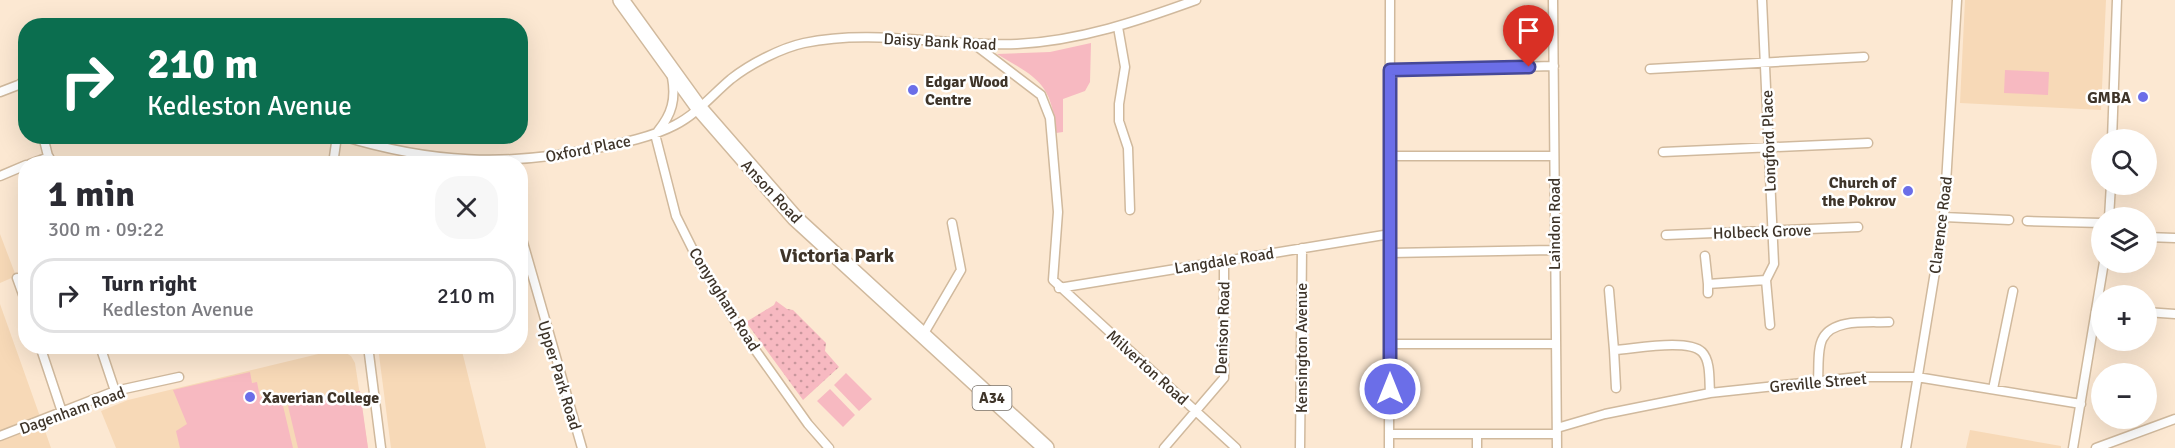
<!DOCTYPE html>
<meta charset="utf-8">
<style>
body{margin:0;font-family:Signika,sans-serif;background:#f7f7f7;color:#2b2b33;height:100vh;display:flex;flex-direction:column;font-size:22px;white-space:nowrap}
*{box-sizing:border-box;margin:0}
p{font-size:20px;color:#7c7c81}
.icon{flex:none;width:33px;height:33px;fill:none;stroke:currentColor;stroke-width:2;stroke-linecap:round;stroke-linejoin:round}
.map{position:relative;flex:1;overflow:hidden}
.drawer{position:absolute;left:18px;top:156px;width:510px;height:198px;display:flex;flex-direction:column;background:#fff;border-radius:24px;box-shadow:0 6px 24px #0002}
.drawer>*{flex:none}
.banner{position:absolute;left:18px;top:18px;width:510px;height:126px;border-radius:24px;box-shadow:0 6px 24px #0002;background:#0b6e4f;color:#fff;overflow:hidden}
.tools{position:absolute;left:2091px;top:129px;display:grid;gap:12px}
.tools a{display:grid;place-items:center;width:66px;height:66px;border-radius:50%;background:#fff;box-shadow:0 6px 24px #0002;font-size:30px}
.pin{position:absolute;display:grid;place-items:center;width:51px;height:51px;color:#fff;margin:-62px -26px;border-radius:50% 50% 50% 0;rotate:-45deg;box-shadow:0 0 6px #0007}
.pin .icon{rotate:45deg}
.me{position:absolute;width:66px;margin:-33px;rotate:0deg;stroke-linejoin:round;filter:drop-shadow(0 0 4px #0008)}
.turn{display:flex;align-items:center;gap:21px;height:126px;padding:0 30px;font-size:27px}
.turn .icon{width:78px;height:78px;stroke-width:2.5}
.turn b{display:block;font-size:42px;line-height:51px}
.round{display:grid;place-items:center;flex:none;width:63px;height:63px;border-radius:24px;background:#f7f7f7}
.head{display:flex;align-items:center;justify-content:space-between;height:102px;padding:0 30px}
h1{font-size:36px;font-weight:700;line-height:45px}
ul{padding:0;list-style:none}
li{display:flex;align-items:center;gap:18px;height:75px;margin:0 12px 9px;padding:0 18px;border:3px solid #e1e1e2;border-radius:24px}
li div{flex:1}
li b{display:block;font-size:22px}
li em{font-style:normal}
.map>svg:first-child{display:block}
.built{fill:#f7d9b7}
.grass{fill:url(#grass-dots)}
.park{fill:#f7b9c1}
.lines{fill:none;stroke-linecap:round;stroke-linejoin:round}
.street-casing{stroke:#d0b99d;stroke-width:11}
.highway-casing{stroke:#d0b99d;stroke-width:18}
.street{stroke:#fff;stroke-width:8}
.highway{stroke:#fff;stroke-width:15}
.route-casing{stroke:#464897;stroke-width:15}
.route{stroke:#6b6ee8;stroke-width:10}
.poi-dot{fill:#6b6ee8;stroke:#fff;stroke-width:2}
.labels{text-anchor:middle;stroke-width:5;stroke-linejoin:round;paint-order:stroke}
.shield{fill:#fff;stroke:#787169;stroke-width:1.5}
.shield-label{font-size:15px;font-weight:bold;fill:#3e3429}
.street-label{font-size:16px;fill:#3e3429;stroke:#fff}
.poi-label{font-size:16px;font-weight:bold;fill:#3e3429;stroke:#fff;text-anchor:start}
.quarter-label{font-size:20px;font-weight:bold;fill:#3e3429;stroke:#fff}
</style>
<div class="map">
<svg width="2175" height="448" viewBox="0 0 2175 448">
<defs>
<pattern id="grass-dots" width="8" height="8" patternUnits="userSpaceOnUse" patternTransform="scale(1.5)"><rect width="8" height="8" fill="#f7b9c1"/><path d="M2 2h.1M6 6h.1" fill="none" stroke="#c9979d" stroke-width="1.8" stroke-linecap="round"/></pattern>
</defs>
<rect width="100%" height="100%" fill="#fce8d2"/>
<path class="built" d="M1965,0h141l-5,110 -141,-7z
M0,234l16,42 -16,7z
M0,304l43,121 8,23h-51z
M378,347h83l25,101h-95z
M339,349l12,7 4,7 13,85h-252l-15,-37 27,-11z
M1970,430l91,16v2h-95z"/>
<path class="grass" d="M776,301l11,8 6,1 33,33 -1,8 14,16 -36,33 -57,-78 28,-17z"/>
<path class="park" d="M1091,43l-1,39 -5,9 -22,8v33l-7,1c-4,-50 -19,-55 -59,-79l53,-2z
M2005,70l44,2 -1,23 -44,-2z
M250,372l2,11 5,-1 3,15 20,-4 13,55h-113l-4,-17 11,-7 -14,-34z
M846,373l26,26 -13,12 -25,-26z
M830,389l25,26 -12,12 -26,-26z
M360,391l8,57h-70l-10,-42z"/>
<g class="lines">
<g class="street-casing">
<path id="street" d="M1553,0l4,448
M1762,0l12,264 -8,16 4,45
M1118,27l7,40 -6,37v17l9,27 2,62
M974,44l67,51 9,23 8,94 -5,68 183,168
M1650,69l214,-12
M1390,70l164,-4
M21,83l5,11
M0,92l26,-10
M658,131c14,-17 18,-32 14,-54
M655,134l21,82 25,50 38,61 69,97 21,24
M43,136l7,28
M342,136c88,27 165,31 255,12 26,-5 55,-11 78,-23 22,-11 38,-31 56,-46 19,-15 50,-31 73,-36 70,-15 142,4 213,1 62,-3 121,-23 179,-44
M2112,140l5,-140
M1663,152l205,-9
M1390,156h164
M30,164l19,-7
M333,164l4,-28
M0,176l26,-11
M1944,217l65,3
M2109,218l2,-34
M2027,221l75,2
M520,232l62,216
M1666,235l192,-8
M2146,237l29,1
M1390,253l165,-3
M1705,256l3,28 58,-4
M17,278l9,25
M1708,284v9
M1059,288l331,-54
M1609,290l5,60c20,-1 74,-12 88,2 9,9 7,29 8,41
M2146,312l29,2
M923,335l38,-65 -9,-47
M1390,344h165
M40,346l22,66
M100,346l15,45
M368,346l13,102
M1614,350l2,38
M1818,379c1,-11 -1,-31 5,-41 11,-20 47,-15 66,-16
M1993,389l20,-98
M1557,428l48,-14 105,-21 148,-16h59l164,27
M1390,434h167
M0,436l115,-45 64,-14
M1164,448l60,-70v-119
M1300,448l2,-200
M1389,448l1,-448
M1477,448v-12
M1906,448l38,-231 13,-217
M2073,448l31,-186
M2096,448l79,-29"/>
</g>
<g class="highway-casing">
<path id="highway" d="M621,0l78,108 96,110 251,230"/>
</g>
<use href="#street" class="street"/>
<use href="#highway" class="highway"/>
</g>
<g class="lines">
<g class="route-casing">
<path id="route" d="M1390,389v-319l139,-3"/>
</g>
<use href="#route" class="route"/>
</g>
<g class="poi-dot">
<circle cx="913" cy="90" r="6"/>
<circle cx="2143" cy="97" r="6"/>
<circle cx="1908" cy="191" r="6"/>
<circle cx="250" cy="397" r="6"/>
</g>
<g class="labels">
<rect class="shield" x="972.5" y="386" width="39" height="24" rx="4.5"/>
<g class="shield-label">
<text x="992" y="403">A34</text>
</g>
<g class="street-label">
<text transform="translate(940 41) rotate(3)" y="6">Daisy Bank Road</text>
<text transform="translate(1768 141) rotate(-92)" y="6">Longford Place</text>
<text transform="translate(588 148) rotate(-11)" y="6">Oxford Place</text>
<text transform="translate(772 191) rotate(47)" y="6">Anson Road</text>
<text transform="translate(1554 224) rotate(-90)" y="6">Laindon Road</text>
<text transform="translate(1940 225) rotate(-83)" y="6">Clarence Road</text>
<text transform="translate(1762 231) rotate(-2)" y="6">Holbeck Grove</text>
<text transform="translate(1224 260) rotate(-9)" y="6">Langdale Road</text>
<text transform="translate(725 299) rotate(58)" y="6">Conyngham Road</text>
<text transform="translate(1222 328) rotate(-88)" y="6">Denison Road</text>
<text transform="translate(1301 348) rotate(-90)" y="6">Kensington Avenue</text>
<text transform="translate(1148 367) rotate(42)" y="6">Milverton Road</text>
<text transform="translate(560 375) rotate(73)" y="6">Upper Park Road</text>
<text transform="translate(1818 382) rotate(-5)" y="6">Greville Street</text>
<text transform="translate(72 410) rotate(-20)" y="6">Dagenham Road</text>
</g>
<g class="poi-label">
<text x="925" y="87">Edgar Wood<tspan x="925" dy="18">Centre</tspan></text>
<text x="2131" y="103" text-anchor="end">GMBA</text>
<text x="1896" y="188" text-anchor="end">Church of<tspan x="1896" dy="18">the Pokrov</tspan></text>
<text x="262" y="403">Xaverian College</text>
</g>
<g class="quarter-label">
<text x="837" y="262">Victoria Park</text>
</g>
</g>
</svg>
<div class="tools">
<a><svg class="icon" aria-label="search" viewBox="0 0 24 24"><circle cx="10" cy="10" r="6"/><path d="M15 15l6 6"/></svg></a>
<a><svg class="icon" aria-label="layers" viewBox="0 0 24 24"><path d="M12 4l9 5-9 5-9-5zM3 14l9 5 9-5"/></svg></a>
<a>+</a>
<a>−</a>
</div>
<div class="pin" style="left:1529px;top:67px;background:#d93025"><svg class="icon" aria-label="arrive" viewBox="0 0 24 24"><path d="M6 21V4h12l-3 4 3 4H6"/></svg></div>
<svg class="me" style="left:1390px;top:389px" viewBox="-20 -20 40 40"><circle r="17" fill="#6b6ee8" stroke="#fff" stroke-width="3"/><path d="M0-11L8 9 0 5-8 9z" fill="#fff"/></svg>
<div class="banner">
<div class="turn"><svg class="icon" aria-label="right" viewBox="0 0 24 24"><path d="M7 20v-9h11M14 6l5 5-5 5"/></svg><div><b>210 m</b>Kedleston Avenue</div></div>
</div>
<section class="drawer">
<div class="head"><div><h1>1 min</h1><p>300 m · 09:22</p></div><a class="round"><svg class="icon" aria-label="close" viewBox="0 0 24 24"><path d="M6 6l12 12M18 6L6 18"/></svg></a></div>
<ul>
<li><svg class="icon" aria-label="right" viewBox="0 0 24 24"><path d="M7 20v-9h11M14 6l5 5-5 5"/></svg><div><b>Turn right</b><p>Kedleston Avenue</p></div><em>210 m</em></li>
</ul>
</section>
</div>
